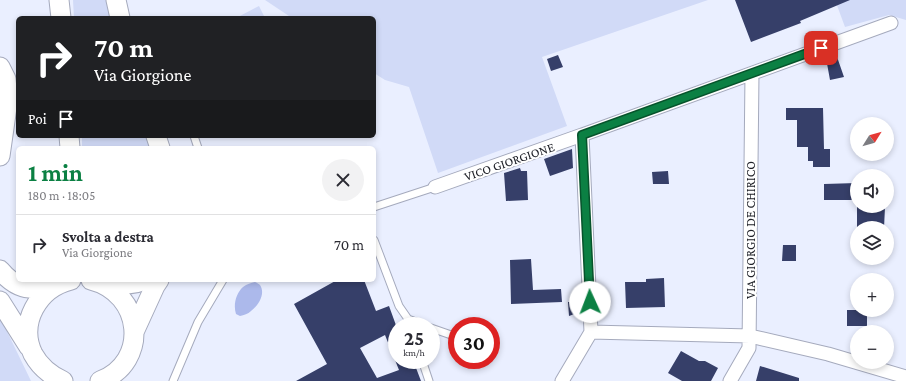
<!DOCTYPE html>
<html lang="it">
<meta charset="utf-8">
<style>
body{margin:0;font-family:"Crimson Pro",serif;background:#f2f2f3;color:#2b2b33;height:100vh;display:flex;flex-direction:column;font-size:15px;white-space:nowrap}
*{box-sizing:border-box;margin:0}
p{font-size:13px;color:#7c7c81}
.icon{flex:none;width:22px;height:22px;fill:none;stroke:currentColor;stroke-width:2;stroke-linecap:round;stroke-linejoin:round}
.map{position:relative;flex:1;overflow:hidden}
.sheet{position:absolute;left:16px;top:146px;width:360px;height:136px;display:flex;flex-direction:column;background:#fff;border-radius:6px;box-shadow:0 2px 6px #0003}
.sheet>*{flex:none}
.hud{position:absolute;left:16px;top:16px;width:360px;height:122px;border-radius:6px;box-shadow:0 2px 6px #0003;background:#202124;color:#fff;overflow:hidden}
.needle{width:26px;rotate:53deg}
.buttons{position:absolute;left:850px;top:117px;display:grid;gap:8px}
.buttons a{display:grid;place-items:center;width:44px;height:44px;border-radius:50%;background:#fff;box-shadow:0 2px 6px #0003;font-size:20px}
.speed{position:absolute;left:388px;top:317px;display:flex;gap:8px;font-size:20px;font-weight:700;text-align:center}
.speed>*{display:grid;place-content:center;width:52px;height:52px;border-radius:50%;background:#fff;box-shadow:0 2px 6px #0003;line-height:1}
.speed small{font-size:10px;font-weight:400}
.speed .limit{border:6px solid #d22;background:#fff;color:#111}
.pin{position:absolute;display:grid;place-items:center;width:34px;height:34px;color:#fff;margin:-17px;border-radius:8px;box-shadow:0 2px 6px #0006}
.me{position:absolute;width:44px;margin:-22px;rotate:358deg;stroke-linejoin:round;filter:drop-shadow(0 0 3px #0008)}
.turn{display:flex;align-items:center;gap:14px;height:84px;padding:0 12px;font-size:18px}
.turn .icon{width:52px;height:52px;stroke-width:2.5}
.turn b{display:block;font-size:28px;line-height:34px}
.then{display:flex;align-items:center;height:38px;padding:0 12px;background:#0003;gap:8px;font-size:15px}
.round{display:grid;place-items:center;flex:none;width:42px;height:42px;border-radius:21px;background:#f2f2f3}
.headline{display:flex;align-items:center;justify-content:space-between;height:68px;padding:0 12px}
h1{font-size:24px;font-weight:700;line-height:30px;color:#0b8043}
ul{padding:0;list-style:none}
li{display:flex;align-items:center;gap:12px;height:60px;padding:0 12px;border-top:1px solid #e1e1e2}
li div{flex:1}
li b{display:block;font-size:15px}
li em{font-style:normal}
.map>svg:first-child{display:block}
.green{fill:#d1daf7}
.water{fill:#acb9eb}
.building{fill:#363f69;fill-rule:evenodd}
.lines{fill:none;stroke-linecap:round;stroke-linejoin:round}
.lane-casing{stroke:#a5aabd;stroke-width:9}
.street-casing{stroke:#a5aabd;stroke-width:15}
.secondary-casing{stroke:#a5aabd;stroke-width:21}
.lane{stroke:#fff;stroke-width:7}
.street{stroke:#fff;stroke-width:13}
.secondary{stroke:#fff;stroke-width:19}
.route-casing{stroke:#07532c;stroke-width:10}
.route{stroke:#0b8043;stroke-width:7}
.labels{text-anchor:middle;stroke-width:4;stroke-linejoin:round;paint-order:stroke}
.street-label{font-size:13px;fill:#202229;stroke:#fff}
</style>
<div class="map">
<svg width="906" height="381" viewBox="0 0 906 381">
<rect width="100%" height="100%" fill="#eaefff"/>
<path class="green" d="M73,0h38l4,18h-41z
M265,0h443l-166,57 25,69 -129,47 -29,-86 -24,-7 -11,-7v-55h-82z
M835,0h71v20l-17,-5 -44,12z
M259,6l6,12h-29z
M82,136h67l4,12h-71z
M0,318l1,1 30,62h-31z"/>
<path class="water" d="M255,282c1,0 5,3 5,3 6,9 -2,21 -9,26 -3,3 -7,4 -11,5l-4,-2c-3,-9 0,-21 7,-27 4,-3 8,-4 12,-5z"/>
<path class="building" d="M735,0h115l-50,21 1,2 -50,19z
M836,54l8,23 -14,3 -4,-22z
M558,55l5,12 -12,4 -4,-12z
M786,108h37l1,41h6v18h-17v-6h-5v-14h-11v-27h-11z
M572,149l1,19 -23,8 -6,-17z
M520,168l1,3h6l1,29 -22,1 -2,-28z
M668,171l1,13h-16l-1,-12z
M857,183v17h-33v-16z
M857,206l28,1 -1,21h-27z
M783,245h13v16h-14z
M531,259l2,31 28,-1 1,13 -51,2 -1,-44z
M664,278l1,29 -39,1 -1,-26h21v-3z
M337,280h27l12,31 13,-5 8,22v32h16l8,21h-125l31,-17 -33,-60zM385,335l14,35 -22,8 -17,-30z
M568,302h11l1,10 -11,4z
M847,310h20v16h-20z
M681,351l18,10h6l13,7 -7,13h-29l-14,-8z
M760,366l39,12v3h-43z"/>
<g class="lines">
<g class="lane-casing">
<path id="lane" d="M194,136l4,12
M374,207l61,-20
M374,240l25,66 9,13 18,7
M431,328l23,8
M422,360l7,21
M173,381l25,-59 25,-42"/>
</g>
<g class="street-casing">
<path id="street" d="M435,187l147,-52
M109,287c14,1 30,1 43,-7
M591,332l159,4 78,18 78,23
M562,381l29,-49 -9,-197 309,-112
M730,381l19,-33 3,-274"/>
</g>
<g class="secondary-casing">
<path id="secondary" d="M59,0l2,18
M116,0l4,18
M0,67l6,12 2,21 -8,56
M69,136l1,12
M156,136l4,12
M0,270c16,19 28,20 52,18
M91,280c52,13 59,82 9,101
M0,301l29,46
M134,332l21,-46 4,-6
M63,381c-13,-6 -23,-14 -30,-27 -15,-31 5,-66 38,-74"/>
</g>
<use href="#lane" class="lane"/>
<use href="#street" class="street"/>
<use href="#secondary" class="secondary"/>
</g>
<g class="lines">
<g class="route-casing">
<path id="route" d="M590,302l-8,-167 239,-87"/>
</g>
<use href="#route" class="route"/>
</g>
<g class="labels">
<g class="street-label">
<text transform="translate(509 161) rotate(-19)" y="5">VICO GIORGIONE</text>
<text transform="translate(750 230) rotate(-90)" y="5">VIA GIORGIO DE CHIRICO</text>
</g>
</g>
</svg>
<div class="buttons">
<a><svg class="needle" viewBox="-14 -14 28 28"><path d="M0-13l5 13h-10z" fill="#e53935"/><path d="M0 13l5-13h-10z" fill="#7c7c81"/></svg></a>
<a><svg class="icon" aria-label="sound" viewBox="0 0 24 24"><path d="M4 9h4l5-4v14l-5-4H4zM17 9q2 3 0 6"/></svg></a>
<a><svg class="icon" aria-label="layers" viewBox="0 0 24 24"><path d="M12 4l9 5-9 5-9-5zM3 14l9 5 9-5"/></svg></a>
<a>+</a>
<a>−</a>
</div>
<div class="speed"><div>25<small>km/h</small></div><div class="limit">30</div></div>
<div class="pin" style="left:821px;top:48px;background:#d93025"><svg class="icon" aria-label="arrive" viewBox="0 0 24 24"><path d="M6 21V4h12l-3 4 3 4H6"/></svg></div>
<svg class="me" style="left:590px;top:302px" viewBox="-20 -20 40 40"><circle r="19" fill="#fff"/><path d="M0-13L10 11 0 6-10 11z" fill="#0b8043"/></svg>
<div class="hud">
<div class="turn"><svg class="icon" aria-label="right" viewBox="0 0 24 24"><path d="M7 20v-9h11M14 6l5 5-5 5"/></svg><div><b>70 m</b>Via Giorgione</div></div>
<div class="then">Poi<svg class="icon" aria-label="arrive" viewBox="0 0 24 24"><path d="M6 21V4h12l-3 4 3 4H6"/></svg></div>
</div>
<section class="sheet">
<div class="headline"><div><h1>1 min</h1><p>180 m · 18:05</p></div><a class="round"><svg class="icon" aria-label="close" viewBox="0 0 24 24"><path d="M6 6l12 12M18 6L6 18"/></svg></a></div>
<ul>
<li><svg class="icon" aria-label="right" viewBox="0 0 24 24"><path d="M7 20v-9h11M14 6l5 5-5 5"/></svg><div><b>Svolta a destra</b><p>Via Giorgione</p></div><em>70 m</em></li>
</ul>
</section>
</div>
